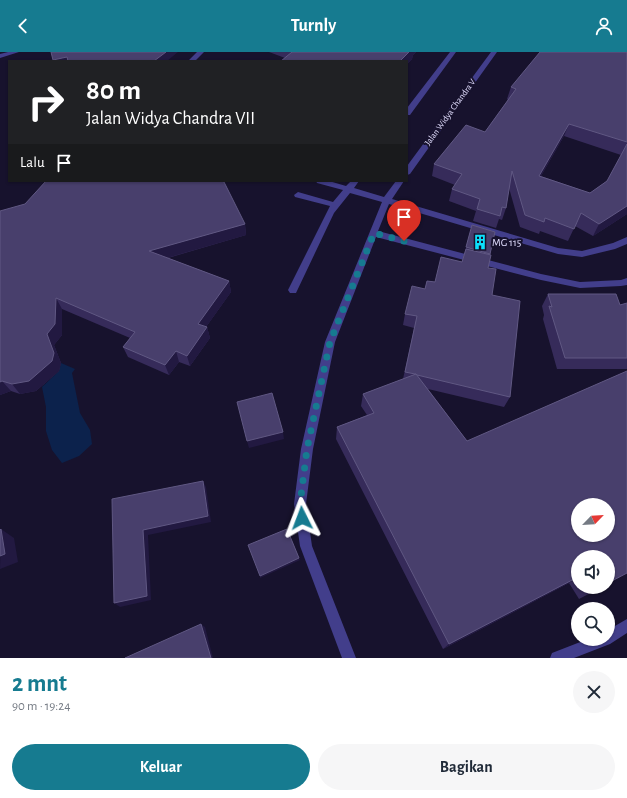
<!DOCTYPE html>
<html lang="id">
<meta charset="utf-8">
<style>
body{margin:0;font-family:"Alegreya Sans",sans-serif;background:#f6f6f7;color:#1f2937;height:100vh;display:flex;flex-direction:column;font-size:15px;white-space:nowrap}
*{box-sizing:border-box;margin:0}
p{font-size:13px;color:#747a83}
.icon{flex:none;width:22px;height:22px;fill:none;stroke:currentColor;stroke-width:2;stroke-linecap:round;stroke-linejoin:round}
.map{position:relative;height:606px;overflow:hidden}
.sheet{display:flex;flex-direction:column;background:#fff;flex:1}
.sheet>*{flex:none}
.banner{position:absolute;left:8px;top:8px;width:400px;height:122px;border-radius:0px;box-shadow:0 1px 3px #0004;background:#202124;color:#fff;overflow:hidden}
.needle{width:26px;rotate:65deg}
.tools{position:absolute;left:571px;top:446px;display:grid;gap:8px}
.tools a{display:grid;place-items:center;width:44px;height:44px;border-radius:50%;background:#fff;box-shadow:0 1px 3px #0004;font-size:20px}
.pin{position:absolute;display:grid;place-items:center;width:34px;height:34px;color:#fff;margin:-41px -17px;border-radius:50% 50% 50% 0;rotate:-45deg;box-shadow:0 0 4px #0007}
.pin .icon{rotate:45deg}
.me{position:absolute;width:44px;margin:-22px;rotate:357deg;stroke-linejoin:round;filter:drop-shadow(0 0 3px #0008)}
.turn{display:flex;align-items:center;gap:14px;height:84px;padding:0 12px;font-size:18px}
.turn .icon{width:52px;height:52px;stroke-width:2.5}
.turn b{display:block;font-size:28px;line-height:34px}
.then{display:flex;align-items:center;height:38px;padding:0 12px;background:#0003;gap:8px;font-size:15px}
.round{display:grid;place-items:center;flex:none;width:42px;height:42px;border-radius:21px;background:#f6f6f7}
.overview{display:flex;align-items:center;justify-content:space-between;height:68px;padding:0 12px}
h1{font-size:24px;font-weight:700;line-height:30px;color:#167b90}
.primary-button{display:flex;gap:8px;margin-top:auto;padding:8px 12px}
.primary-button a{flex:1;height:46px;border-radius:24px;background:#167b90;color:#fff;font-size:16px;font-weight:700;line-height:46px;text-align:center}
.primary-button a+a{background:#f6f6f7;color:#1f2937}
header{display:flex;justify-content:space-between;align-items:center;height:52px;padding:0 12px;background:#167b90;color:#fff;font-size:18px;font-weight:700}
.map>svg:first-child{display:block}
.water{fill:#0c224c}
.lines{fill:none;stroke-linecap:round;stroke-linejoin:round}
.minor{fill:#423e8b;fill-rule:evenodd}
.wall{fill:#362b5a;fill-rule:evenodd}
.shaded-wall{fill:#221941}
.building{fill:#483f6c;stroke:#605883;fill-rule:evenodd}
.route{stroke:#167b90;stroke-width:7;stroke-dasharray:0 12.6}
.labels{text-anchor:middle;stroke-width:4;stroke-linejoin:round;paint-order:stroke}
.far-street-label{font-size:9px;fill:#e2deff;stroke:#17122d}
.poi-label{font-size:11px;fill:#e2deff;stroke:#17122d;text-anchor:start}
</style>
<header><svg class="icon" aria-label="back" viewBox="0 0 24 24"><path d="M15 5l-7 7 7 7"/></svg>Turnly<svg class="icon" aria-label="person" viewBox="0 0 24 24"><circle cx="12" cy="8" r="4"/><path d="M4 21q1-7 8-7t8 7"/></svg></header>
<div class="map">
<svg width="627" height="606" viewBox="0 0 627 606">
<rect width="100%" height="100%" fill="#17122d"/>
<path class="water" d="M61,311l14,6 -3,4 8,40 10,17 2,14 -13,12 -17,7 -10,-13 -6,-19v-24l-4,-20 17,-16z"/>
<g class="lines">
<path class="minor" d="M8,0h11l-19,6v-4z
M197,0h7l-9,9h-7z
M450,0h6l-46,63h-3v-7z
M491,0h6l-87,122 -3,1v-9z
M316,129h13l17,5 5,-5h8l-5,7 30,9 12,-16h8l-12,18 166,49 24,3 31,-8 14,-6v7l-12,5 -33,8 -24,-3 -169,-50 -11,27 163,43 39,8 41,-2 6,-2v7l-6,1 -41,2 -39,-8 -165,-43 -41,105 -22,107 -7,55 6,42 44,112h-14l-42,-112 -6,-42 7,-55 24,-107 57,-140 -32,-9 -16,20 -38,80h-6l-2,-3 42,-84 -35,-9 -1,-2 4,-3 35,10 10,-12 -26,-7z
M627,567v14l-17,11 -36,14h-24l2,-5 36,-14h20v-9z"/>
</g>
<path class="wall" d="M269,0h147l-3,3 -1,4 -5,5v-3l-122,-3z
M627,0v162l-34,22 -18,-10 -7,15 -28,-10 -1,3 -19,-7 -11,-39 -3,20 -4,12 -3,-1 -3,9 -23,-7 3,-10 -27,-10 3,-12 3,-4 -23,-9 2,-12 51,-32 23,-32 -1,-1 4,-12zM564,84l57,19 -14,26 -17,12 -49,-17z
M0,159l245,13 1,11 -78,23 61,23 2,11 -25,35h1l3,11 -20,28 -11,-4 -10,13 -41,-18 -5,-10 7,-9 -68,-29v26l-8,10 7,18 -2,8 -23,20 -16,3 -9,-3 -11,4z
M472,173l23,7 -5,23 -2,13 4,27 18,102 -6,10 -76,-18 39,52 111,116v30h24l-23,12 -10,-16 -126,66 -107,-210 1,-12 30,-12 -6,-9 2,-12 40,-15 11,-51 -11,-3 2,-11 20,-25 2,-8 8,1 27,-20z
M548,242l72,11 7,-2v66h-70l-14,-50 1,-4 -2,-9z"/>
<path class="shaded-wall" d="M166,0h12l-11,9h-13z
M409,0h7l-3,3 -1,4 -5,5v-3h-7z
M67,5l1,4h-15v-1z
M569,72l-5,12 -30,52 5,-12z
M627,154v8l-34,22 6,-12z
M245,172l1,11 -93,27 -4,-11z
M229,229l2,11 -30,42 -3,-10z
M56,246l6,11v26l-8,10 7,18 -2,8 -23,20 -16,3 -8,-10 35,-50z
M207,275l3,11 -20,28 -3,-10z
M176,299l3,11 -10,13 -4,-10z
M2,329l9,10 -11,4v-13z
M283,380l1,7 -35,9 -2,-7z
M203,429l3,6 5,35 -63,13 3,65 -31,7 -6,-4 29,-73z
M1,477l13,9 4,24 -18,7z
M299,506l1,2 -40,18v-2z
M578,525l-9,6 -126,66 6,-5z
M201,572l4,3 8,31h-2z"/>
<path class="building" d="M51,0h115l-12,9h-86l-1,-4 -14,3z
M292,0h117l-9,9h-119z
M540,0h87v90l-58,-18 -30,52 51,17 17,-12 20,-37v62l-28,18 -18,-11 -7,16 -29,-11 -1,4 -19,-7 -13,-44 -6,37 -4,-1 -2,9 -23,-7 3,-10 -28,-10 10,-15 -28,-10 32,-39 19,7 31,-43 -5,-2z
M46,129h176l2,1 21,42 -96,27 80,30 -31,43 9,3 -20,29 -11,-5 -11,14 -42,-18 12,-15 -79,-34 -1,26 -8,10 7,19 -2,8 -23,20 -17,3 -10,-3 -2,1v-171l25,-7z
M472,173l23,7 -5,22 -24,-7z
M466,197l25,6 -3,13 8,1 -4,26 28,6 -10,96 -93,-22 -1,-1h-1l-10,-2 12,-56 -12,-2 7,-28 13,3 2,-8 8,1 6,-25 21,5z
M548,242h68l4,11 7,-2v55h-62l-16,-52 3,1z
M627,319v202l-19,10v-26h-30v20l-129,67 -112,-217 37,-14 -11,-19 53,-20 51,67zM578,453h30v30h-30z
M272,341l11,39 -36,9 -10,-39z
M203,429l5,35 -65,14 4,66 -33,7 -2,-104z
M1,477l4,25 -5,2v-26z
M287,477l12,29 -39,18 -12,-31z
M587,535h14l-10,6z
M201,572l10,34h-86z"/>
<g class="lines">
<path class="route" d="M302,466l-2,-14 7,-55 23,-107 44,-109 30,8"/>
</g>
<defs>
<g id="building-bare" transform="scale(1.2)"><path d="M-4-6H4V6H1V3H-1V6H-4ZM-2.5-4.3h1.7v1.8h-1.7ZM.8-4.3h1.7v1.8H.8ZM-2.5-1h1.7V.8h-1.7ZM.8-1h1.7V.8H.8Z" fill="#0ce0fc" stroke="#17122d" stroke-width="2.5" paint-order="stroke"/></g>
</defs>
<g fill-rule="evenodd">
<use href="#building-bare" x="480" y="190"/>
</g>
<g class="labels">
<g class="far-street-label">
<text transform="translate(450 60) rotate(-54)" y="3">Jalan Widya Chandra V</text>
</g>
<g class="poi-label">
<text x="492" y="194">MG 115</text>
</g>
</g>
</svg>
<div class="tools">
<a><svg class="needle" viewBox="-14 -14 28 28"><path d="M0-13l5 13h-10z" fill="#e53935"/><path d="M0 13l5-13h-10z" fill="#747a83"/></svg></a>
<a><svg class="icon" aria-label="sound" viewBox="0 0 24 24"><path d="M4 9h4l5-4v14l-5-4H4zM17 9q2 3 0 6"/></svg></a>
<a><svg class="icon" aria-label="search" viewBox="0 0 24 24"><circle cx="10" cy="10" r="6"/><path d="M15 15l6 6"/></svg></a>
</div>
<div class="pin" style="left:404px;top:189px;background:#d93025"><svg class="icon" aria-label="arrive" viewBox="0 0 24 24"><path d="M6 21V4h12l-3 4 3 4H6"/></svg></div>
<svg class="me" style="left:302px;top:466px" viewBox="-20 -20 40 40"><path d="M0-17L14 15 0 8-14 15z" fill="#167b90" stroke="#fff" stroke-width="4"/></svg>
<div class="banner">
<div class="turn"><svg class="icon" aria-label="right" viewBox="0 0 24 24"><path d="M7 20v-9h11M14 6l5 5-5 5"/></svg><div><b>80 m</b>Jalan Widya Chandra VII</div></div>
<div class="then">Lalu<svg class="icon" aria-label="arrive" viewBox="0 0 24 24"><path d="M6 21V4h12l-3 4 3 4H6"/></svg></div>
</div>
</div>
<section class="sheet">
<div class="overview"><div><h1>2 mnt</h1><p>90 m · 19:24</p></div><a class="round"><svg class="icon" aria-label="close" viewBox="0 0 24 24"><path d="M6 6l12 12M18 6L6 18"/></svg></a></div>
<div class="primary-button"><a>Keluar</a><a>Bagikan</a></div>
</section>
